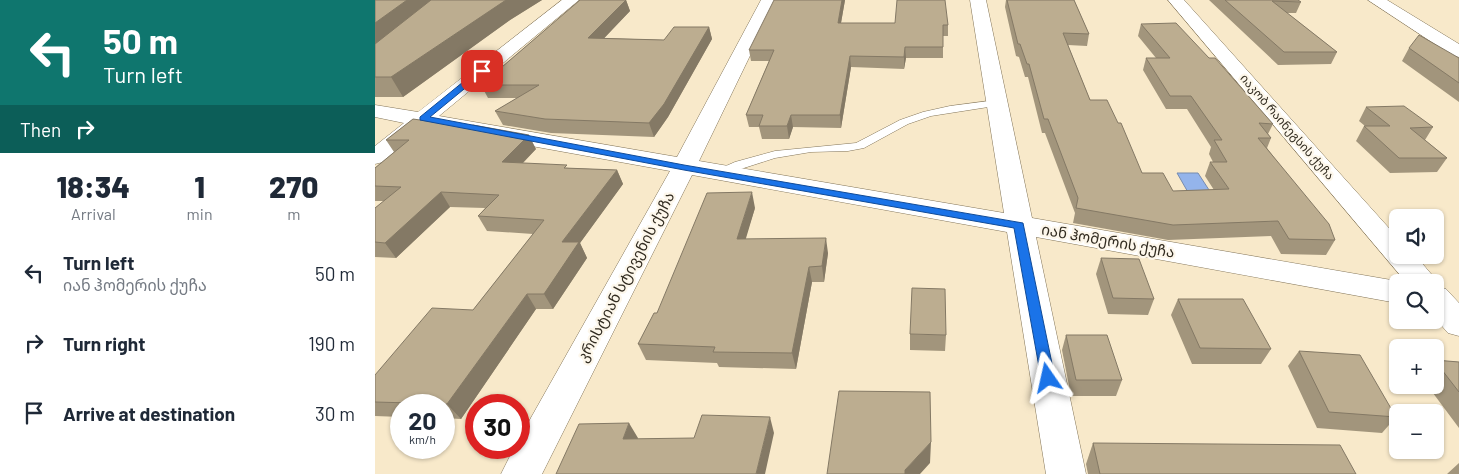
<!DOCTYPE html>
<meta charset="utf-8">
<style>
body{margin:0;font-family:Barlow,"Noto Sans Georgian",sans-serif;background:#f6f6f7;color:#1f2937;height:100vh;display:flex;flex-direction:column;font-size:19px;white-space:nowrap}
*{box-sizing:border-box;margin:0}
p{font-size:16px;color:#747a83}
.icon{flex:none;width:28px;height:28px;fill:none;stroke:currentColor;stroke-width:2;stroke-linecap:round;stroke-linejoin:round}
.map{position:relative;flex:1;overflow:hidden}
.sheet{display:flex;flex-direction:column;background:#fff;width:375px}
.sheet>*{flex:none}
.hud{background:#0f766e;color:#fff;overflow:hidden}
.tools{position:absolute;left:1014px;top:209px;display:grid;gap:10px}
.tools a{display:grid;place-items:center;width:55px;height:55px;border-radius:8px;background:#fff;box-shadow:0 1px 4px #0004;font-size:25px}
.speed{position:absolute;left:15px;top:394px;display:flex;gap:10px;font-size:25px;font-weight:700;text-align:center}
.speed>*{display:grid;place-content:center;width:65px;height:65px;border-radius:50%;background:#fff;box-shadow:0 1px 4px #0004;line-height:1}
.speed small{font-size:12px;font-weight:400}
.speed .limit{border:8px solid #d22;background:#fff;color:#111}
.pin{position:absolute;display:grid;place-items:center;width:42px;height:42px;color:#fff;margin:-21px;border-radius:10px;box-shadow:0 2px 8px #0006}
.me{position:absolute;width:55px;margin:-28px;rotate:349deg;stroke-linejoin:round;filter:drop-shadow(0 0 4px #0008)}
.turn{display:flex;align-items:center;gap:18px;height:105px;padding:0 20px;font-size:22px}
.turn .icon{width:65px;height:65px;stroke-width:2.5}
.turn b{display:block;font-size:35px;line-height:42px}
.then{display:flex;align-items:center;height:48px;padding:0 20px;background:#0003;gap:10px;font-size:19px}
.eta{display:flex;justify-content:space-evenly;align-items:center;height:85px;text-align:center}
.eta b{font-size:30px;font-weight:800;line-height:35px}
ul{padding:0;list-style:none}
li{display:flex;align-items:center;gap:15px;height:70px;padding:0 20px}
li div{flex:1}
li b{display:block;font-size:19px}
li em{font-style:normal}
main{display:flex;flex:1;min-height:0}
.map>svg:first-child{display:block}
.water{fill:#94b4eb;stroke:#778bae}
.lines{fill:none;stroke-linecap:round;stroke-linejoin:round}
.lane-casing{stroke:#837559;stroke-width:1}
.street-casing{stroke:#837559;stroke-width:1}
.lane{fill:#fff;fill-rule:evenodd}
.street{fill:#fff;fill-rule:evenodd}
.wall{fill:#a2957c}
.shaded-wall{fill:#847965}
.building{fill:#bcad90;stroke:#847965}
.route{fill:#1a73e8;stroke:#114b97}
.labels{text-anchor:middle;stroke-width:4.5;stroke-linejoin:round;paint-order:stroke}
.far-street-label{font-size:12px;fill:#322c21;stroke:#fdf7eb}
.street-label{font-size:15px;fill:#322c21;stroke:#fdf7eb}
</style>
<main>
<section class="sheet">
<div class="hud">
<div class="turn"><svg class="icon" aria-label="left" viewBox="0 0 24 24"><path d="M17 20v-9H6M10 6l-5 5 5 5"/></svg><div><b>50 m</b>Turn left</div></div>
<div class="then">Then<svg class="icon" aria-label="right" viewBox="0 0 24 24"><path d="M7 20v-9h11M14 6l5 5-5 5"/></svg></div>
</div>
<div class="eta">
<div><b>18:34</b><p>Arrival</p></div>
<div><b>1</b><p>min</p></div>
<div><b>270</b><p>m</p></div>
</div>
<ul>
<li><svg class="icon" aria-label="left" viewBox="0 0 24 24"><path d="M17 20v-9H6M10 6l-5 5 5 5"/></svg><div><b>Turn left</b><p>იან ჰომერის ქუჩა</p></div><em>50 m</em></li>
<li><svg class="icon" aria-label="right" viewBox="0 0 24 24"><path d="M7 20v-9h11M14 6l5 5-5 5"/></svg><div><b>Turn right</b></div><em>190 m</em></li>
<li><svg class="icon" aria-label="arrive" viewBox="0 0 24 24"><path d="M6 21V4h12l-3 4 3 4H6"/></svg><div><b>Arrive at destination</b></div><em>30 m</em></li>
</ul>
</section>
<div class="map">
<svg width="1084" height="474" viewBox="0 0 1084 474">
<rect width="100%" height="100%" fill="#f8e9ca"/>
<path class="water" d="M802,173h21l13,20 -22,1z"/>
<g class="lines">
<g class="lane-casing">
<path id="lane" d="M622,100l5,3 -1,2 -70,11 -23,8 -44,24 -16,3 -37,1 -36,6 -59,19 -6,-4 25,-11 40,-11 81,-8 44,-23 23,-8 27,-6z"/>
</g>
<g class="street-casing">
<path id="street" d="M187,0h17l-140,116 238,41 84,-157h16l-78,161 305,52 -34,-213h16l46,218 365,63 5,1h-5v21l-361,-66 50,237h-40l-39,-242 -315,-57 -150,299h-41l13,-26h5v-9l151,-268 -244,-44 -43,35 -8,2v-18l29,-23 -29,-6v-12l43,7z
M793,0h16l213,237v18h18l23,27 -2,4 10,3 13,14v33l-11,-3 -13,-15v-36h-29z
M993,0h19l72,44v13l-6,-1z"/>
</g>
<use href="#lane" class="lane"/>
<use href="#street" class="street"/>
</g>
<path class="wall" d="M0,0h167l-32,20 -107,77h-28z
M205,0h46l4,11 -26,27 60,2 45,-13 3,12 -44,78 -14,20 -103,-4 -48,-8 -8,-14 22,-13h-29l-7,-13z
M406,0h64l-4,23 107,2v11h-5v22h-37l-2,11 -53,-2 -10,61 -48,-1 -4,12h-27l-3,-12h-10l-3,-12 23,-54h-18l-2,-11z
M631,0h68l15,34 -2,12 -19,-1 22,55 52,73 31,18 41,-1 -9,-14 5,-14h3l-4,-8 2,-7 -24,-38h-21l-23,-39 3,-12h10l-18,-22 3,-12 132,100 -5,10 3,4 -4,10 68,92 -9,15 -45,-1 -10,-18 -103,4 -95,-17 2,-10 -30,-80h-3l-14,-56h-3l-6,-20 -3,-1 -11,-49z
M834,0h89l3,2 -5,11h-9l50,39 -6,12 -53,1z
M1034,48l50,10v44l-57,-41z
M991,107l67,20 -8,13 22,18 -10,14 -47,1 -34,-32 8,-15h1l-6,-5z
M38,119l123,30 -13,14 46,5 48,2 6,14 -43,59 7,15 -34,51h-17l-75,110 -17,-1v-13h-43v12l-26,-1v-41l98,-65 60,-76 -46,-3 -9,-15 7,-8 -35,-1 -54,51 -21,-1v-49l9,-7h-9v-33l19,-16 -8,-12z
M380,208l-10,31 83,14 -4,29h-12l-16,87 -77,-2 -2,-4 -71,-3 -8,-16 19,-31z
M726,258l53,41 -6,16 -40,-1 -12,-40z
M803,299l93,50 -10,15h-69l-21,-49z
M535,334l36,1 -1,16 -35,-1z
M691,335l56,45 -6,16h-45l-9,-46z
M924,351l97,66 -14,16 -65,-5 -29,-62z
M1060,360l24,2v66l-32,-43h8z
M718,443l263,31h-268l-2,-10z
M1084,463v11h-12z"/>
<path class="shaded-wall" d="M32,0h33l-65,50v-27z
M131,0h36l-32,20 -107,77 -12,-20z
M251,0l4,11 -37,39 -5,-12z
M467,0h3l-6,34 -1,-11z
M334,27l3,12 -44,78 -14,20 -5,-14z
M530,47l1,11 -2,11v-12z
M475,56l1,11 -10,61 -1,-13z
M416,115l2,12 -4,12 -2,-13z
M154,135l7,14 -26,27 -8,-14z
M242,170l6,14 -43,59 7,15 -34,51 -9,-15 18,-52z
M66,192l9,15 -54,51 -11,-15z
M377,192l3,16 -14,47 -4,-16z
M451,238l2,15 -4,29 -2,-16z
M434,267l3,15 -16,87 -4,-16z
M152,294l9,15 -75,110 -14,-15z
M395,417l4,16 -9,41h-9z
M254,423l9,15 -6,16 -9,-15z
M556,442l-1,21 -10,11h-15v-4z"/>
<path class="building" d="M0,0h32l-32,23z
M56,0h75l-115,77h-16v-33z
M205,0h46l-38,38 76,2 10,-13h35l-45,77 -15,19 -104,-4 -50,-8 44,-26h-58z
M399,0h68l-4,23h57l2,-23h48l3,25h-5v22h-38l-1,10 -54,-1 -10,59h-49l-4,11h-28l4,-11h-17l28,-65h-25z
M632,0h67l15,34 -26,-1 27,67h17l11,23h3l21,50h21l10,18 56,-2 -19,-27h17l-13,-22h8l-31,-44h-21l-24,-38h24l-29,-34 35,-1 33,35h6l58,66 -14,-1 12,15h-13l71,86 6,16 -46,-1 -11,-18 -105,4 -97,-17 2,-10 -30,-79h-4l-15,-55h-2l-7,-20h-2z
M850,0h73l3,2 -29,-1 65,51h-53z
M1044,35l40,23v25l-50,-35z
M1029,106l29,21 -23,1 37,30h-48l-35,-32h26l-24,-19z
M38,119l56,8 4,-2 56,10 -27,27 65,3 -3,3 53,2 -55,72h17l-35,52h-17l-80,110 -72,-2v-27l57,-67 41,2 71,-90 -66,-4 21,-21 -58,-3 -56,51 -10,-1v-34l26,-21 -26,-1v-18l34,-28h-23z
M377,192l-15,47 89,-1 -4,28 -13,1 -17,86 -79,-1 2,-5 -77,-3 16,-31h3l50,-120z
M726,258l38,1 15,40 -41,-1z
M537,288l33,1 1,46 -36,-1z
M803,299h65l28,50 -71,-1z
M691,335h41l15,45h-46z
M924,351l61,4 36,62 -67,-5z
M1060,360l24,2v30l-24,-31z
M464,391l91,1 1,50 -26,28v4h-78z
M327,415l68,2 -14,57h-200l23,-50 50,-1 -6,16 71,-1z
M718,443l247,2 16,29h-256z"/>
<path class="route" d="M104,69l7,2 -56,46 254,48 339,58 32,155 -2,5 -5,1 -5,-1 -2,-5 -27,-150 -330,-58 -264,-50v-3z"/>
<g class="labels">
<g class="far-street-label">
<text transform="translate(912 127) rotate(49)" y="4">იაკობ რაინეგსის ქუჩა</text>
</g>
<g class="street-label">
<text transform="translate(733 241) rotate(10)" y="5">იან ჰომერის ქუჩა</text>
<text transform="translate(251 277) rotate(-62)" y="5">კრისტიან სტივენის ქუჩა</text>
</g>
</g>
</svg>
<div class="tools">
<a><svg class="icon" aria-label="sound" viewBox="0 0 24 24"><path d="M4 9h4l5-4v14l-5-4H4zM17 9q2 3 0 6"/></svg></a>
<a><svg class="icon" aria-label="search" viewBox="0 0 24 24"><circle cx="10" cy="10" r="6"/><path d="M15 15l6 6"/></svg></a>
<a>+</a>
<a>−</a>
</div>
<div class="speed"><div>20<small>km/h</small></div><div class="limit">30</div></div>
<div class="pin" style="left:107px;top:71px;background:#d93025"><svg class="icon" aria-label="arrive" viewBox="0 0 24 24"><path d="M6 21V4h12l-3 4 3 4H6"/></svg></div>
<svg class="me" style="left:673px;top:378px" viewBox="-20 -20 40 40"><path d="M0-17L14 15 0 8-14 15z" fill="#1a73e8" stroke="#fff" stroke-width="4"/></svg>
</div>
</main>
